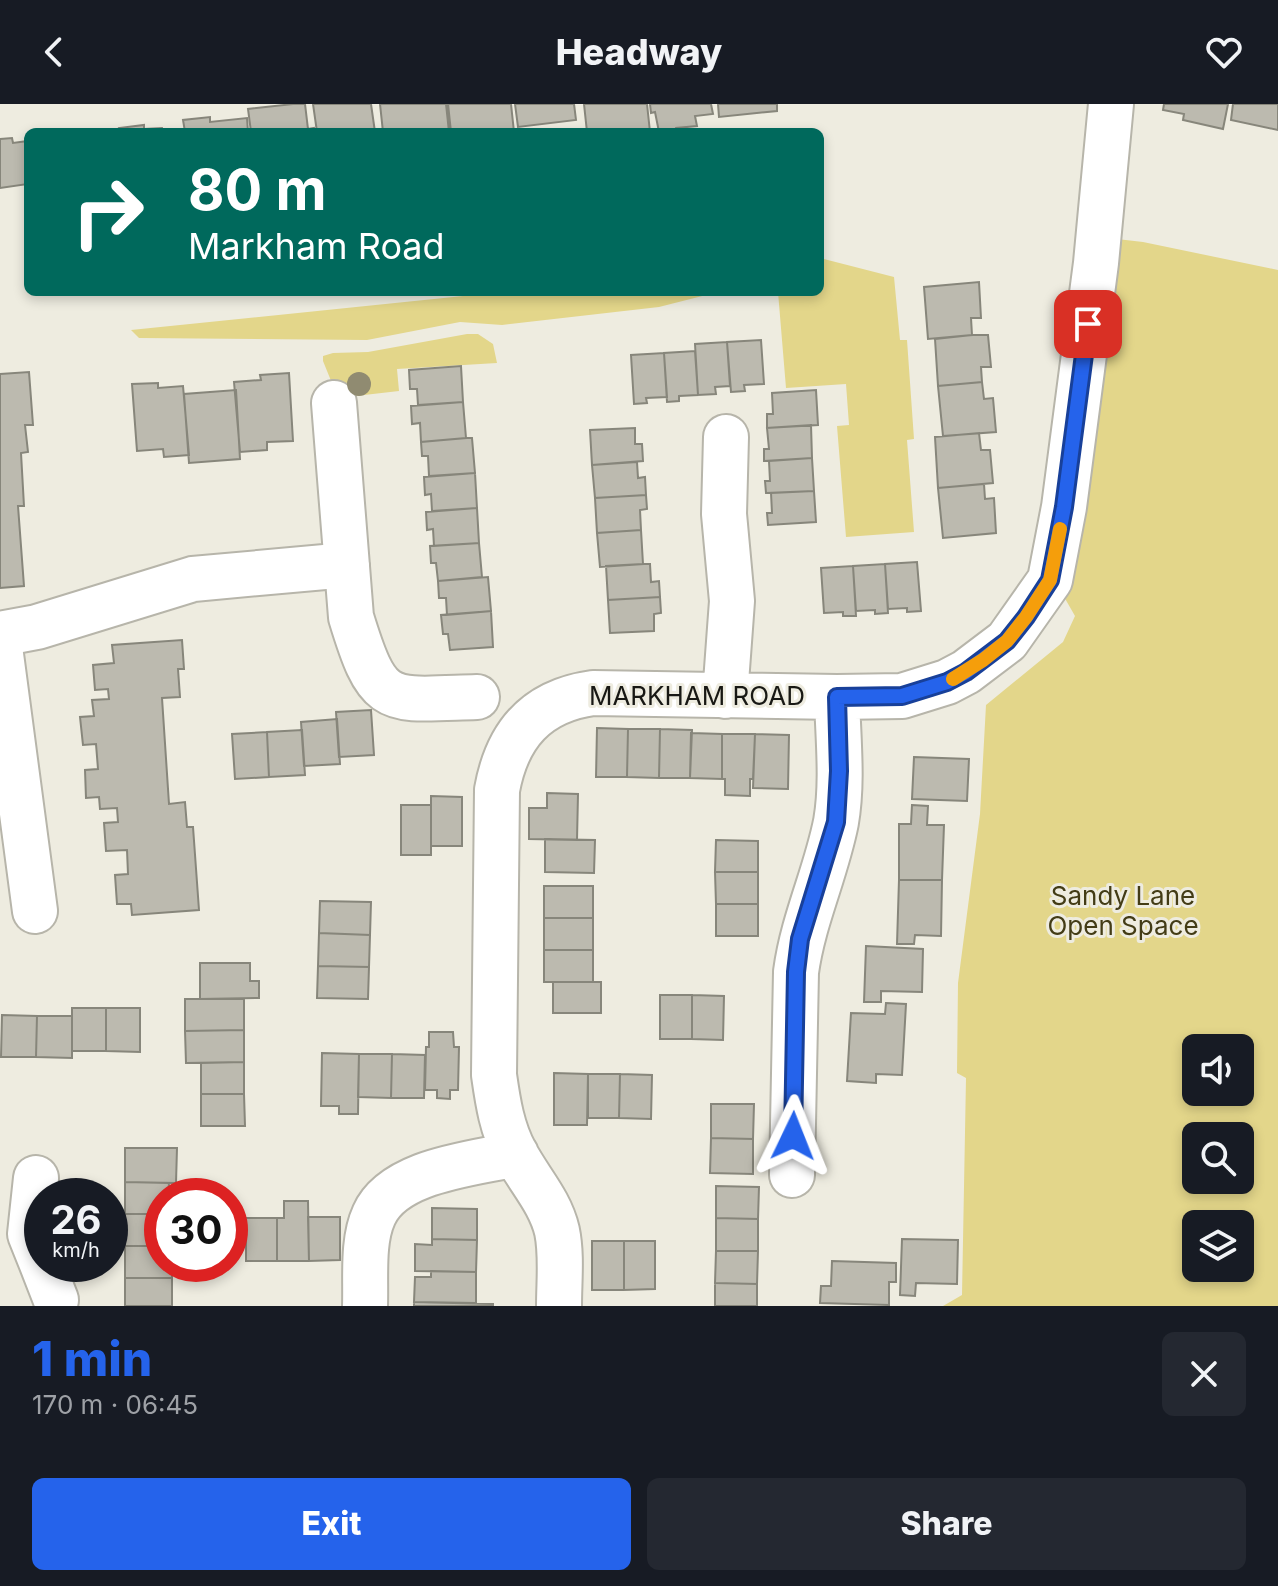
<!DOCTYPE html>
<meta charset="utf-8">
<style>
body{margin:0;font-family:Inter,sans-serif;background:#242831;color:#f1f3f6;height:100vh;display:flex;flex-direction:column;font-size:30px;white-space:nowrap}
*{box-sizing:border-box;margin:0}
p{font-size:26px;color:#9ea1a6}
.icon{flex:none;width:44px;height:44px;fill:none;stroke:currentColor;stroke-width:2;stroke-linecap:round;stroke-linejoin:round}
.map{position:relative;height:1202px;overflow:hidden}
.drawer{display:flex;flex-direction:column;background:#171b24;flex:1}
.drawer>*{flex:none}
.hud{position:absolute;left:24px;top:24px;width:800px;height:168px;border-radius:12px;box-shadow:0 4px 12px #0003;background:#00695c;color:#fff;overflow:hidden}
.buttons{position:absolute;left:1182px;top:930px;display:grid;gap:16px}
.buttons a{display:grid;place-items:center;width:72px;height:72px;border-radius:12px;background:#171b24;box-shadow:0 4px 12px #0003;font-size:40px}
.speed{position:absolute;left:24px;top:1074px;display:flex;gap:16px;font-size:40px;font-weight:700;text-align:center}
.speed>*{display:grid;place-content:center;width:104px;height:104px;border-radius:50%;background:#171b24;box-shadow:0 4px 12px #0003;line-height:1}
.speed small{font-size:20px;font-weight:400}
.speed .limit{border:12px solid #d22;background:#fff;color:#111}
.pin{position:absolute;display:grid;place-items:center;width:68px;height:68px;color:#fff;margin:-34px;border-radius:16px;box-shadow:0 4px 12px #0006}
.me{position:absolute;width:88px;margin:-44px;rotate:2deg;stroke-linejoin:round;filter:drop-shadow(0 0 6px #0008)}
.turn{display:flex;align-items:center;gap:28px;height:168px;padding:0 32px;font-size:36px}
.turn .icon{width:104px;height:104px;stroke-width:2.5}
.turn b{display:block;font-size:56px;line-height:68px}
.round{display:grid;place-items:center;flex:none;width:84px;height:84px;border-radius:12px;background:#242831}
.headline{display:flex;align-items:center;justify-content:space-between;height:136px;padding:0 32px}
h1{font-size:48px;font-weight:800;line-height:60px;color:#2563eb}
.button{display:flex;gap:16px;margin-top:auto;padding:16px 32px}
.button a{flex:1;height:92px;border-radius:12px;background:#2563eb;color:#fff;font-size:32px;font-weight:800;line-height:92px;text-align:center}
.button a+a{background:#242831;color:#f1f3f6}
header{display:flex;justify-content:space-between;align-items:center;height:104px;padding:0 32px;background:#171b24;font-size:36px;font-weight:800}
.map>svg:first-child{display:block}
.green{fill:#e3d68a;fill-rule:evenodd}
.building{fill:#bcbaaf;stroke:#87867b;stroke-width:2}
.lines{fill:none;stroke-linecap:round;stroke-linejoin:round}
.minor-casing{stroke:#b7b5aa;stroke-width:48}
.minor{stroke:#fff;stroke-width:44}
.tree{fill:#908b71}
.route-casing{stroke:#184099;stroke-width:20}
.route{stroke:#2563eb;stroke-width:14}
.slow{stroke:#f59e0b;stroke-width:14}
.labels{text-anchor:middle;stroke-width:6;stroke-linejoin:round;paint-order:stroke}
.street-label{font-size:26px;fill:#181814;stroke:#eeece0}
.park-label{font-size:26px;fill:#433c16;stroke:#eeece0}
</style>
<header><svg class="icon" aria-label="back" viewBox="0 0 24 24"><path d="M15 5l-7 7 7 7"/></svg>Headway<svg class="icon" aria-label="heart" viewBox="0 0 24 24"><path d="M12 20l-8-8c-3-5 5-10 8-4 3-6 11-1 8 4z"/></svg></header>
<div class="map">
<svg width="1278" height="1202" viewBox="0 0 1278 1202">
<rect width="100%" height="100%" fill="#eeece0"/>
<path class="green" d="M1117,135l26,3 135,28v1036h-335l19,-11 4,-217 -9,-5 1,-90 22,-169 6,-109 77,-63 12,-26 -12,-21zM1196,944h44v44h-44zM1196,1032h44v44h-44zM1196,1120h44v44h-44z
M820,154l74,19 6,63h7l7,99 -7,1 7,92 -68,5 -9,-111 12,-1 -3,-41 -60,4 -8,-96h42z
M502,188h216l-59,15 -157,18 -42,-3 -93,18 -228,-2 -8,-8z
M467,230h11l15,10 4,19 -100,6 2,22 -61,7 -15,-37v-5l10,-3 35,-1z"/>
<path class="building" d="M293,0h12l3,25 6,-1 1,4h-64l-3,-23z
M313,0h58l4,28h-58z
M380,0h66l3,28h-66z
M448,0h63l3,28h-63z
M515,0h59l2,16 -58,7z
M584,0h63l3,28h-63z
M650,0h61l2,10 -18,2 2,10 -21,2 -2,4h-15l-4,-20 -4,1z
M718,0h59v7l-58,6z
M1164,0h64l-5,25 -40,-9 1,-6 -21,-4z
M1233,0h45v26l-47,-10z
M210,13v5l37,-4 1,14h-63l-2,-12z
M144,21v4l18,-1 1,4h-43l-1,-4z
M12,34l1,5 15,-2v43l-28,4v-49z
M979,178l2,36h-10l1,17 -44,4 -4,-52z
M972,231h16l3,32h-10l1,15 -44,4 -3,-47z
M761,236l3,44 -20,1 1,6 -14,1 -4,-50z
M727,238l3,44 -15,1 1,7 -18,1 -3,-51z
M695,247l3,44 -19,1v5l-12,1 -3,-49z
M664,249l3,44 -21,1 1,5 -13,1 -3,-49z
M461,262l2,36 -45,3 -1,-16h-7l-1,-19z
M29,268l4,53h-8l3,27 -7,1 3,53h-6l6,80 -24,2v-214z
M289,269l4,68 -26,1v8l-27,2 -6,-70 27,-2 -1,-5z
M982,278l2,17 9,-1 3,34 -53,4 -5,-50z
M158,279v5l25,-2 6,69 -25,2 -1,-8 -26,2 -5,-67z
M236,286l4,69 -51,4 -5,-69z
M816,286l2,35 -51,3v-14h6l-1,-21z
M463,298l3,36 -45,4 -1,-19 -8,1 -1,-18z
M811,321l1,33 -48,3v-12h5l-2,-21z
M635,324v16h7l1,17 -51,4 -2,-35z
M979,329l2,17h9l3,33 -55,5 -3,-51z
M466,334h6l3,35 -46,3 -1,-20h-6l-1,-14z
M812,354l2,33 -48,2 -1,-12h5l-1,-20z
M637,358l1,16 7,-1 1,18 -51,3 -3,-33z
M475,369l2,35 -45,3 -1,-17 -6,1 -1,-18z
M984,380l1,15 9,-1 2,35 -53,5 -5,-50z
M814,387l2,31 -48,3 -1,-12h5l-1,-20z
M646,391l1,14 -7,1 1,20 -44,3 -2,-35z
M477,404l2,35 -45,3 -1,-17 -6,1 -1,-18z
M641,426l2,34 -43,3 -3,-34z
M479,439l3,34 -44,4 -2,-18h-5l-1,-17z
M917,458l4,49 -14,1v-4l-19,1 -3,-45z
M643,460h7l1,18 8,-1 1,16 -52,3 -2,-34z
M885,460l3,49 -13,1v-4l-19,1 -3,-45z
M853,462l3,50h-13v-4l-19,1 -3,-45z
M488,473l3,34 -44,4 -1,-17h-7l-1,-17z
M660,493l1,16 -7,1v17l-44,2 -2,-33z
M491,507l2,36 -43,3 -2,-16h-5l-2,-19z
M182,536l2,29h-6l2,28 -18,1 7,106 16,-2 2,25h6l6,83 -67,5 -1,-11h-14l-2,-29 13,-1 -1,-24 -21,1 -2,-28 14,-1 -1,-14 -17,1 -1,-12 -13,1 -1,-28 13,-1 -2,-25 -13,1 -3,-28 14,-1 -2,-16 17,-1 -1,-10 -13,1 -2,-25 21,-2 -2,-18z
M371,606l3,45 -35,2 -3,-45z
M337,615l3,45 -36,2 -3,-44z
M597,624l31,1 -1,48h-31z
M628,625h32l-1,49 -32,-1z
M660,625l32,1 -2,48h-31z
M302,626l3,45 -36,2 -2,-45z
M267,628l2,45 -34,2 -3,-45z
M691,629l31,1v45l-32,-1z
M722,630h33l-2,45h-3v17l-25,-1v-16h-3z
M755,630l34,1 -1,54 -35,-1z
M914,653l55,2 -2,42 -55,-2z
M547,689l31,1 -1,46 -48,-1v-31h18z
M431,692l31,1v49h-31z
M401,701h30v50h-30z
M912,701l16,1 -1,19h17l-2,55h-43v-56h12z
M545,735l50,1 -1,33 -49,-1z
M716,736l42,1v31h-43z
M715,768h43v32h-42z
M899,776h43l-1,56 -26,-1 -1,9h-17z
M544,782h49v32h-49z
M320,797l51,1 -1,33 -51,-2z
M716,800h42v32h-42z
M544,814h49v32h-49z
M319,829l51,2 -1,32 -51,-1z
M866,842l57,3 -1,43 -41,-1v11h-17z
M544,846h49v32h-49z
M200,859h50v18h9v17l-59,1z
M318,862l51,1 -1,32 -51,-1z
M553,878h48v31h-48z
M660,891h32v44h-32z
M692,891l32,1 -1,44 -31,-1z
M185,895h59v31l-59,1z
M886,899l20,1 -4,71 -26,-1v9l-29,-2 4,-68 34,1z
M72,904h34v43h-34z
M106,904h34v44l-34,-1z
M2,911l35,1 -1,41h-35z
M37,912h35v42l-36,-1z
M244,926v32l-58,1 -1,-32z
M429,928h24l1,15h5l-1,43h-8v9l-13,-1v-8h-12l1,-43h3z
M322,949l37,1 -1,60h-19v-8h-18z
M359,950h33l-1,44 -33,-1z
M392,950l33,1 -1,43h-33z
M244,958v32h-43v-31z
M554,969l34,1 -1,51h-33z
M588,970h32l-1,44h-31z
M620,970l32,1 -1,44 -32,-1z
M201,990h43l1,32h-44z
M711,1000h43l-1,35 -42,-1z
M711,1034l42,1v35l-43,-1z
M125,1044h52l-1,35 -51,-1z
M125,1078l44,1 -1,13h-6v18h-37z
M716,1082l43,1 -1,32 -42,-1z
M284,1097h24l1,60h-32v-43h7z
M432,1104l45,1v31l-45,-1z
M125,1110h37v32h-37z
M308,1113h32v43l-31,1z
M246,1114h31v43h-31z
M716,1114l42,1v32h-42z
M432,1135l45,1 -1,32 -61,-1v-27l17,1z
M902,1135l56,1 -1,44 -41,-1 -1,13 -15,-1z
M592,1137h32v49h-32z
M624,1137h31v48l-31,1z
M125,1142h37v18h10v14h-47z
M716,1147h42l-1,33 -42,-1z
M832,1157l64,2v19h-7v23l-69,-2 1,-17h10z
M431,1167l45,1v31l-62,-1 1,-25h16z
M125,1174h47v28h-47z
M715,1179l42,1v22h-42z
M414,1198l79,2v2h-79z"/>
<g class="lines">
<g class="minor-casing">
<path id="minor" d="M334,299l17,214c28,92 35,83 126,80
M0,530l37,-7 156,-48 154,-14
M0,543l35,264
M725,592l7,-95 -8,-87 2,-77
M792,1071l4,-203c7,-52 30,-99 40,-150 7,-40 2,-84 1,-125
M36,1074l-6,56 12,30
M42,1160l14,36
M365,1202c1,-29 -3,-65 9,-91 20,-45 99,-51 142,-61
M559,1202c0,-25 3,-51 -2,-75 -7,-30 -28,-51 -42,-78 -13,-24 -17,-50 -21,-78l3,-285c10,-55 39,-89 96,-97l244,4 65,-1 45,-14 19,-10 41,-31 43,-61 14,-73 32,-244 15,-159"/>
</g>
<use href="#minor" class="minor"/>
</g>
<circle class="tree" cx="359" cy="280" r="12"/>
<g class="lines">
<g class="route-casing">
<path id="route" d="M793,1032l3,-164 4,-33 36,-117 3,-51 -2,-74 65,-1 45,-14 19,-10 41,-31 19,-24 24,-37 14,-73 24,-183"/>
</g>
<use href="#route" class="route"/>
<path class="slow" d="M953,575l30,-19 24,-19 19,-24 24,-37 10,-51"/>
</g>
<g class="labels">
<g class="street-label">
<text x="697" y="601">MARKHAM ROAD</text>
</g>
<g class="park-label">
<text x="1123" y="801">Sandy Lane<tspan x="1123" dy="30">Open Space</tspan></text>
</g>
</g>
</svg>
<div class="buttons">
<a><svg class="icon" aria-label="sound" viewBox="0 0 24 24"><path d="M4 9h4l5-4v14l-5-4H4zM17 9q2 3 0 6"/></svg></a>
<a><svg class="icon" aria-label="search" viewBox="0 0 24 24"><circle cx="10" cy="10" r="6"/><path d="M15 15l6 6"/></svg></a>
<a><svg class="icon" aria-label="layers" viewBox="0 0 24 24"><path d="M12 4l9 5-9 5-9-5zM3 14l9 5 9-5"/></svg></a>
</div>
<div class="speed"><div>26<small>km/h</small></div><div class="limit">30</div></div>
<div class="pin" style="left:1088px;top:220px;background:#d93025"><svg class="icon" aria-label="arrive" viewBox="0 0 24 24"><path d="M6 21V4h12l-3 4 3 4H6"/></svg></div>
<svg class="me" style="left:793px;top:1032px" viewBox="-20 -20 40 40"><path d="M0-17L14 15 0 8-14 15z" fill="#2563eb" stroke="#fff" stroke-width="4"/></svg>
<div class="hud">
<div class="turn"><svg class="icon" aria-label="right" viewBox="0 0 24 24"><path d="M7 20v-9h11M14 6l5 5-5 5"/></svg><div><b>80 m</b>Markham Road</div></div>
</div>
</div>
<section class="drawer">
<div class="headline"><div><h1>1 min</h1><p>170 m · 06:45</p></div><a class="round"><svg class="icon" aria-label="close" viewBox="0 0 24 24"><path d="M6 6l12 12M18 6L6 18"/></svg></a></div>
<div class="button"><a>Exit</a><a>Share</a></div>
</section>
